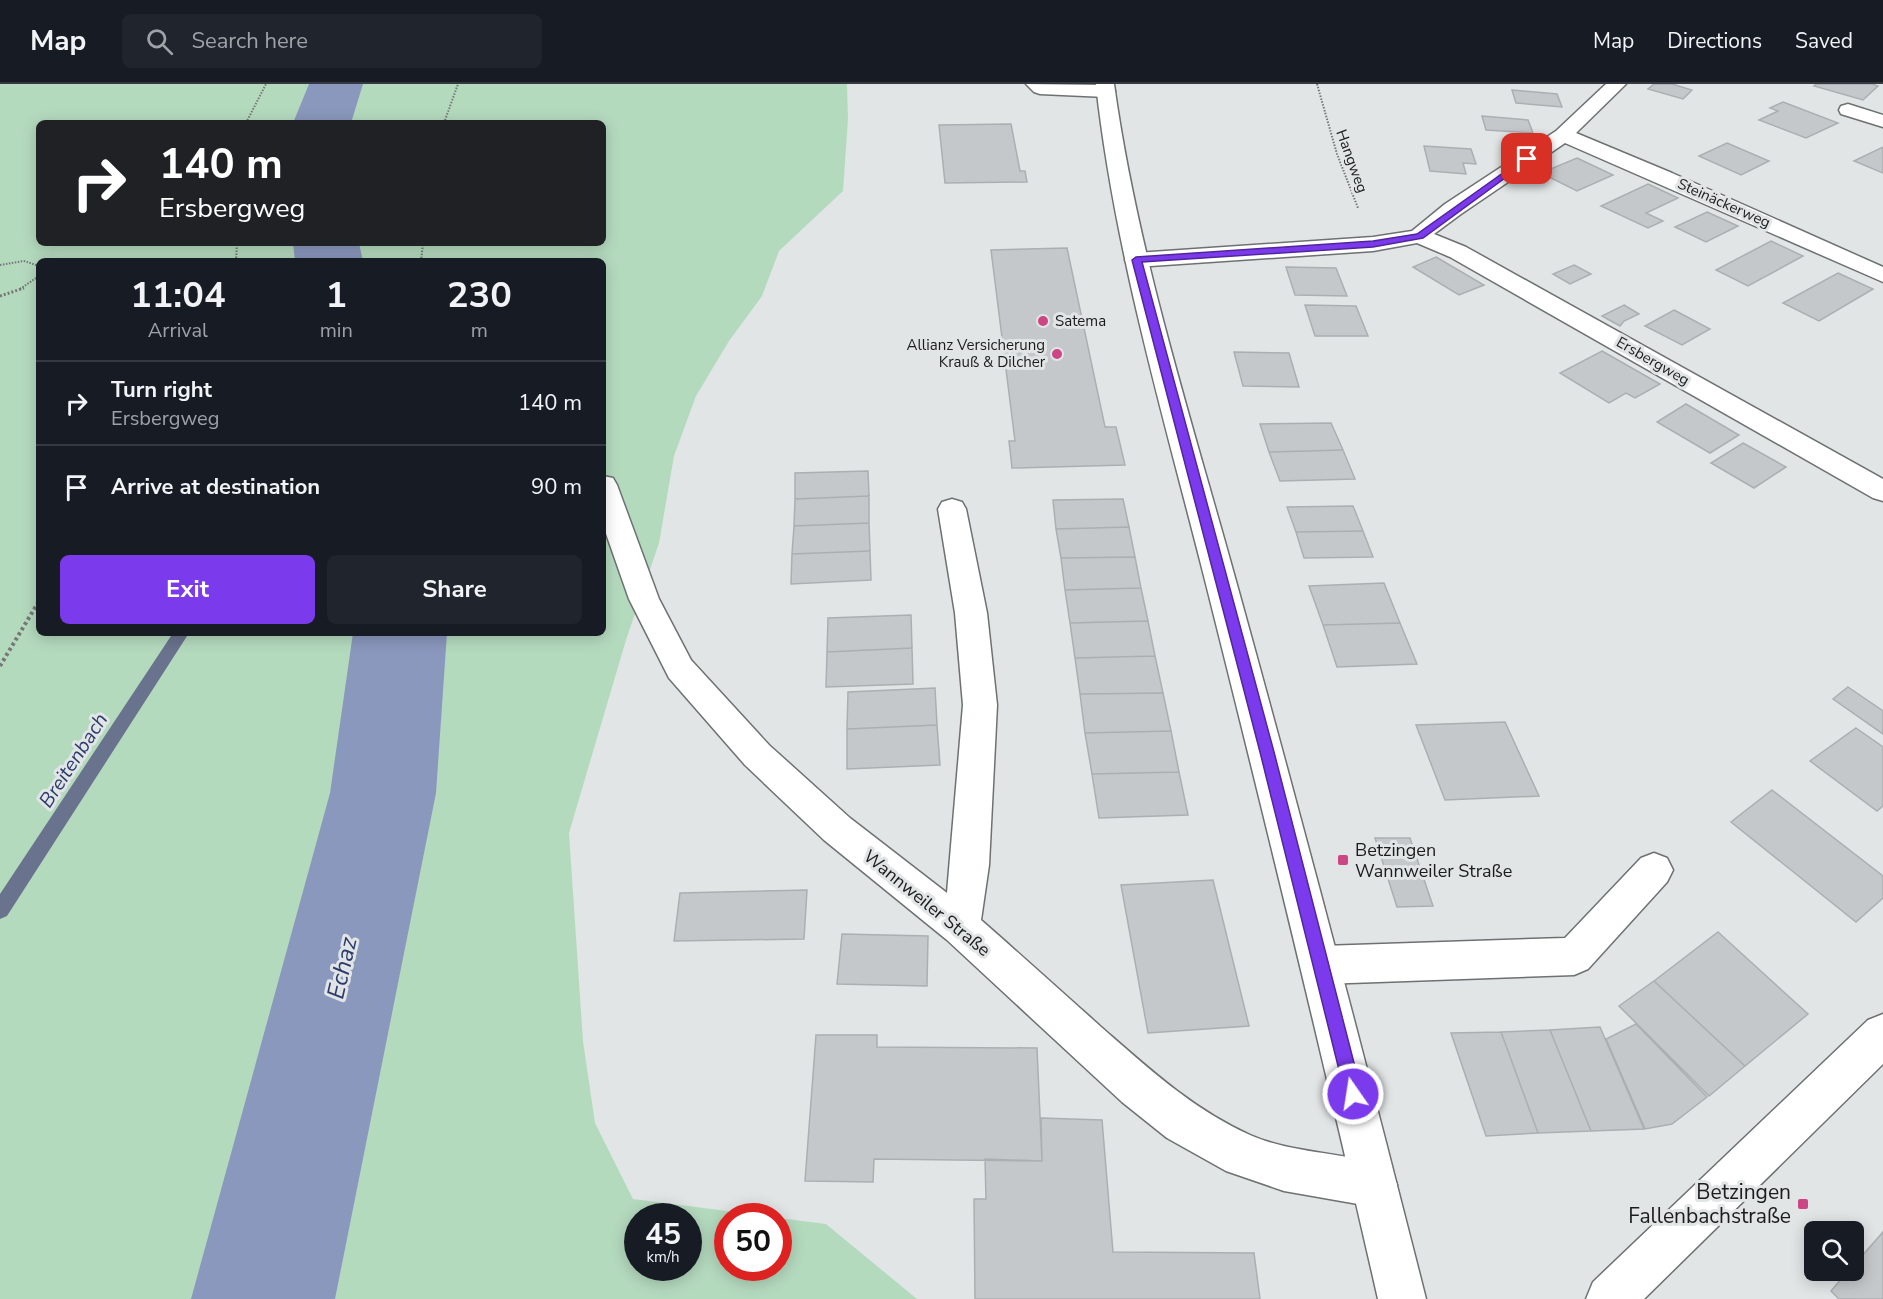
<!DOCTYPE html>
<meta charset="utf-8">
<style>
body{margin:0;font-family:"Nunito Sans",sans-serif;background:#20242c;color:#f1f3f6;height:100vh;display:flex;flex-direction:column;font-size:22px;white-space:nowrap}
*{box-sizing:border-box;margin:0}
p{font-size:20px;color:#9ea1a6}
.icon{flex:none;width:33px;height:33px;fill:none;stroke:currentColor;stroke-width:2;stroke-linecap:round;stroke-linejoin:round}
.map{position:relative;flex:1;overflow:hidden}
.side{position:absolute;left:36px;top:174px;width:570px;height:378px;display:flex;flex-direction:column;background:#171b24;border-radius:9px;box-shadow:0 3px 15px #0003}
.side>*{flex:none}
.banner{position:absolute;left:36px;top:36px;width:570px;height:126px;border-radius:9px;box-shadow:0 3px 15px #0003;background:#202124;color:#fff;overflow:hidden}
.controls{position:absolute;left:1804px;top:1137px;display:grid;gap:12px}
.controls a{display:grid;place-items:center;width:60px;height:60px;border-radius:9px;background:#171b24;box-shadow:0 3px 15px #0003;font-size:30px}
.speed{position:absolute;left:624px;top:1119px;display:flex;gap:12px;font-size:30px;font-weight:700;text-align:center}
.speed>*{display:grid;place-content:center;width:78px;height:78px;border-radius:50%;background:#171b24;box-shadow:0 3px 15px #0003;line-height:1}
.speed small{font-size:15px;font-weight:400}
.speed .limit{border:9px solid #d22;background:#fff;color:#111}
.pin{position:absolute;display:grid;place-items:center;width:51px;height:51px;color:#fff;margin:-26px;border-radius:12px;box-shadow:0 3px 9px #0006}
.me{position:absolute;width:66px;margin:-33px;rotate:347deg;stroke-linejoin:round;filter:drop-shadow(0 0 4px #0008)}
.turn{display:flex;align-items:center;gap:21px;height:126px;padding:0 24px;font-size:27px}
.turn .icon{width:78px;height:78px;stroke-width:2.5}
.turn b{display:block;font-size:42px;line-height:51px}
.eta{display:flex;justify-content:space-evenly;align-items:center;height:102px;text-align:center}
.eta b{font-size:36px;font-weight:700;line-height:42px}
.action{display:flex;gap:12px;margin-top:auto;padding:12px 24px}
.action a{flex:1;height:69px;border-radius:9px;background:#7c3aed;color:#fff;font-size:24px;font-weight:700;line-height:69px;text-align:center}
.action a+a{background:#20242c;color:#f1f3f6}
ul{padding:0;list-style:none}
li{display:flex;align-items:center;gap:18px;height:84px;padding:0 24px;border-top:2px solid #363941}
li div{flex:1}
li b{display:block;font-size:22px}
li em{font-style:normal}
header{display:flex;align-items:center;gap:36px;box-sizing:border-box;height:84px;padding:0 30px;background:#171b24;border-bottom:2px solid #363941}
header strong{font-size:28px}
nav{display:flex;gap:33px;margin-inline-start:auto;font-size:21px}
.search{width:420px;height:54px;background:#20242c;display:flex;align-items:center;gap:15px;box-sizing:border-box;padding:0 21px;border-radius:9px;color:#9ea1a6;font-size:22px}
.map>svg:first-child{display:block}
.green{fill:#b4dabe;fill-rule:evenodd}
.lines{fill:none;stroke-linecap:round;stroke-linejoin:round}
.stream{fill:#69738d;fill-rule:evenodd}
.river{fill:#8a98bd;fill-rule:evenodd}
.building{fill:#c5c8ca;stroke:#acafb1;stroke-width:1.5}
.minor-casing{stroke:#6e7172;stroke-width:3}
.major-casing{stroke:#6e7172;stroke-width:3}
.path-far2{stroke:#757778;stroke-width:2;stroke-dasharray:1.5 1.5;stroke-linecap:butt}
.path-far1{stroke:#757778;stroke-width:3;stroke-dasharray:2 2;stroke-linecap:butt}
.path{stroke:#757778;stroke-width:4;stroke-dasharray:3 3;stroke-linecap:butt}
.minor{fill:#fff;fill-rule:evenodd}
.major{fill:#fff;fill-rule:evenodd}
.route{fill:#7c3aed;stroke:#51269a;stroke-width:1.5}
.poi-dot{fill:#cc4584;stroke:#e1e5e6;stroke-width:2}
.labels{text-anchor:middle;stroke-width:6;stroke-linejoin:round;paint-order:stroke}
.far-street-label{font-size:15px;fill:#1b1c1d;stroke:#e1e5e6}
.far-poi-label{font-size:15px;fill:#1b1c1d;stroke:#e1e5e6;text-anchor:start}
.poi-label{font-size:18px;fill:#1b1c1d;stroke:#e1e5e6;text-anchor:start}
.street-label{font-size:18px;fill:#1b1c1d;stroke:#e1e5e6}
.water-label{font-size:20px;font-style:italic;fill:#2c3b6c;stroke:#e1e5e6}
.near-poi-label{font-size:21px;fill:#1b1c1d;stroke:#e1e5e6;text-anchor:end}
.near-water-label{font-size:24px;font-style:italic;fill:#2c3b6c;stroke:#e1e5e6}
</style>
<header>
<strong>Map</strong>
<div class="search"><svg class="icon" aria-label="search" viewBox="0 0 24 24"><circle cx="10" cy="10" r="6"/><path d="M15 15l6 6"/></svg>Search here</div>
<nav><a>Map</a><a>Directions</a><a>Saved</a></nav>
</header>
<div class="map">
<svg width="1883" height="1215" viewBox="0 0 1883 1215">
<rect width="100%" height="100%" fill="#e1e5e6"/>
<path class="green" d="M0,0h847l1,35 -5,72 -64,60 -17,45 -33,45 -33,55 -22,60 -15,87 -33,97 -57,193 14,208 12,82 38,76 133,17h-38v52h50l1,-50 47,6 91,75h-917zM39,39h564v120h-564zM39,177h564v372h-564zM638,1132h50v52h-50z"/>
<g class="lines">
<path class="stream" d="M173,549h16l-182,283 -7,3v-25z"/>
<path class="river" d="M309,0h54l-12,39h-58z
M293,159h66l4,18h-68z
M353,549h94l-11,160 -101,506h-144l139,-506z"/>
</g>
<path class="building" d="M1654,0h18l20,6 -9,9 -35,-10z
M1816,0h56l6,2 -15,14 -49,-14z
M1512,6l45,4 5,13 -46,-4z
M1783,18l55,21 -32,15 -47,-18 19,-9 -8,-3z
M1482,32l46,4 5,13 -47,-3z
M1011,40l9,47h5l2,11 -82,1 -6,-58z
M1727,59l42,18 -28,14 -42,-19z
M1424,62l47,3 5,15 -13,-1 3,11 -36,-3z
M1883,63v26l-29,-12z
M1577,74l36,17 -36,16 -36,-18z
M1648,100l30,14 -32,15 17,8 -15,7 -47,-22z
M1707,128l31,14 -32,16 -31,-15z
M1771,157l32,15 -55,30 -32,-16z
M1067,164l38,179h11l9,38 -113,3 -3,-27h6l-24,-191z
M1436,173l48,28 -25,10 -46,-28z
M1574,181l17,9 -21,10 -17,-10z
M1286,183l50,1 11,28 -52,-1z
M1838,189l35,16 -54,32 -36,-18z
M1305,221l51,1 12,30h-53z
M1624,221l15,9 -15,7 -4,5 -18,-10z
M1674,226l36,19 -28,16 -37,-19z
M1602,267l58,33 -25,14 -9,-5 -17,10 -49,-30z
M1234,268l55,1 10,34 -56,-1z
M1686,320l53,31 -29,18 -53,-31z
M1331,339l12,27 -74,2 -9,-28z
M1743,359l43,24 -32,21 -43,-25z
M1343,366l12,29 -75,2 -11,-29z
M868,387l1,25 -74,3v-26z
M869,412v27l-75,3 1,-27z
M1123,415l6,28 -73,2 -3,-29z
M1353,422l10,25 -67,1 -9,-25z
M869,439l1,28 -78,3 2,-28z
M1129,443l6,30 -74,1 -5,-29z
M1363,447l10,26 -69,1 -8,-26z
M870,467l1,29 -80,4 1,-30z
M1135,473l6,31 -76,2 -4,-32z
M1384,499l16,40 -77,2 -14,-39z
M1141,504l7,33 -78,2 -5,-33z
M911,531l1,33 -85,4 1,-34z
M1148,537l7,35 -80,2 -5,-35z
M1400,539l17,41 -80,3 -14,-42z
M912,564l1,36 -87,3 1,-35z
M1155,572l8,37 -83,1 -5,-36z
M1848,603l35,24v23l-50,-35z
M935,604l2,37 -90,4 1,-37z
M1163,609l8,38 -86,2 -5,-39z
M1505,638l34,74 -94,4 -29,-75z
M937,641l3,40 -93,4v-40z
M1856,644l27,19v59l-6,5 -67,-50z
M1171,647l8,41 -87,2 -7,-41z
M1179,688l9,43 -89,3 -7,-44z
M1772,706l111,86v22l-27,24 -125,-100z
M1375,754h35l23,68 -36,1z
M1213,796l36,146 -101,7 -27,-148z
M807,806l-3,49 -130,2 6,-48z
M1718,848l90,82 -63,52 -91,-85z
M842,850l86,2 -1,50 -90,-2z
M1654,897l91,85 -36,30 -90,-90z
M1636,940l71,73 -35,27 -27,5 -39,-90z
M1600,943l44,102 -53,2 -41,-101z
M1550,946l41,101 -53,2 -37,-101z
M1501,948l37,101 -52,3 -35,-103z
M816,951h61v12l160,1 5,113 -168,-2 -1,23 -68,-1z
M1041,1034l61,2 11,132 141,1 6,46h-285l-1,-100h12l-1,-40 57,2z
M1883,1148v67h-44l-8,-8 18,-21h5v-5z"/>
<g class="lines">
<g class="minor-casing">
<path id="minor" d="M1026,0l80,1 9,6 -9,6 -66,-3 -6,-2z
M1606,0h20l-50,49 96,40 211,94v15l-318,-139 -104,71 -27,20 32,13 417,232v22l-10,-3 -423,-241 -33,-14 -44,8 -237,16 -8,-2 -3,-5 3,-5 8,-2 237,-16 39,-6 33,-27 111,-73z
M1848,20l35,11v12l-42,-13 -2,-4 2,-4z
M603,392l10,2 4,7 42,114 32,61 78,85 81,73 97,75 16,-188 -8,-92 -17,-104 4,-7 10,-3 10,3 4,7 21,104 10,92 -8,160 -8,55c40,35 80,71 119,106 47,41 92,83 150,109 45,20 96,16 141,34l6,16 -6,16 -16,6 -91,-16 -58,-20 -59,-33 -45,-36 -175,-162 -123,-100 -79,-75 -76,-87 -40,-79 -26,-74z
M1654,769l13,5 6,12 -6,12 -79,87 -14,6 -252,9 -14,-6 -6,-13 6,-13 14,-6 243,-8 76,-80z
M1883,930v50l-239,235h-58l7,-17 275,-262z"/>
</g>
<g class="major-casing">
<path id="major" d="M1096,0h18c24,173 79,340 125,508 65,235 127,470 187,707h-48c-54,-237 -111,-472 -170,-707 -42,-168 -93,-336 -112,-508z"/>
</g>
<path class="path-far2" d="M1317,0l20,70 21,54
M246,39l20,-39
M444,39l14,-39
M236,177l1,-18
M421,177l2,-18
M0,181l24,-4 15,5
M20,205l19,-13"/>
<path class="path-far1" d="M0,212l24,-8"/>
<path class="path" d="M0,582l39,-65"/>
<use href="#minor" class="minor"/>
<use href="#major" class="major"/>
</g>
<path class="route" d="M1524,74l7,1 -108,79 -50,9 -231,15 132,490 88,342 -2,6 -7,3 -6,-3 -2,-6 -85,-342 -128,-492 4,-3 237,-16 44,-7z"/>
<g class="poi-dot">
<circle cx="1043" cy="237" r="6"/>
<circle cx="1057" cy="270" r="6"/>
<rect x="1337" y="770" width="12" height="12" rx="3"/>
<rect x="1797" y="1114" width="12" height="12" rx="3"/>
</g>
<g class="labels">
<g class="far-street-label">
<text transform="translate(1352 77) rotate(70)" y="5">Hangweg</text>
<text transform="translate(1724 119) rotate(24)" y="5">Steinäckerweg</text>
<text transform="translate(1653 277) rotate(30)" y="5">Ersbergweg</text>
</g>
<g class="far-poi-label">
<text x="1055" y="242">Satema</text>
<text x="1045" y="266" text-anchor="end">Allianz Versicherung<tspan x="1045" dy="17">Krauß &amp; Dilcher</tspan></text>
</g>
<g class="poi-label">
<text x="1355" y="772">Betzingen<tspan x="1355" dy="21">Wannweiler Straße</tspan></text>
</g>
<g class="street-label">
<text transform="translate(927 819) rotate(39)" y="6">Wannweiler Straße</text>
</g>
<g class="water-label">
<text transform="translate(73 676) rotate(-57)" y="7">Breitenbach</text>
</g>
<g class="near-poi-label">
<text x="1791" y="1115">Betzingen<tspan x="1791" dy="24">Fallenbachstraße</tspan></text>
</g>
<g class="near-water-label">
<text transform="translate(342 884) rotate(-77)" y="8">Echaz</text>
</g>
</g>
</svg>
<div class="controls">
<a><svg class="icon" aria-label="search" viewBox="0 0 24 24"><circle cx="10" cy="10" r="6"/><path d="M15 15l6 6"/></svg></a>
</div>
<div class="speed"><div>45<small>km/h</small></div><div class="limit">50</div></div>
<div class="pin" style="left:1527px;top:75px;background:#d93025"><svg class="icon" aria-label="arrive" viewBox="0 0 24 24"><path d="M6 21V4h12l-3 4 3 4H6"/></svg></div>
<svg class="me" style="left:1353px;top:1010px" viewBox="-20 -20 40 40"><circle r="17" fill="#7c3aed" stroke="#fff" stroke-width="3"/><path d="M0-11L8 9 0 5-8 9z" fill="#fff"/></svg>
<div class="banner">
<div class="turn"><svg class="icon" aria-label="right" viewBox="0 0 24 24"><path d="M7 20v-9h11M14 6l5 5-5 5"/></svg><div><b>140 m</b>Ersbergweg</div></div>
</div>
<section class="side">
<div class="eta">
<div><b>11:04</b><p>Arrival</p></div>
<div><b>1</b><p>min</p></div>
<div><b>230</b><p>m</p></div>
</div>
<ul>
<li><svg class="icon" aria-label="right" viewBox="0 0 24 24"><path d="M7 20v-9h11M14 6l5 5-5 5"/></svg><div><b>Turn right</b><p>Ersbergweg</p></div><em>140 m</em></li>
<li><svg class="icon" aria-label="arrive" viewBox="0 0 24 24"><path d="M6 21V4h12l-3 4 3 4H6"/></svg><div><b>Arrive at destination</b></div><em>90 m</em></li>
</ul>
<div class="action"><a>Exit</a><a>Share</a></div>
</section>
</div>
